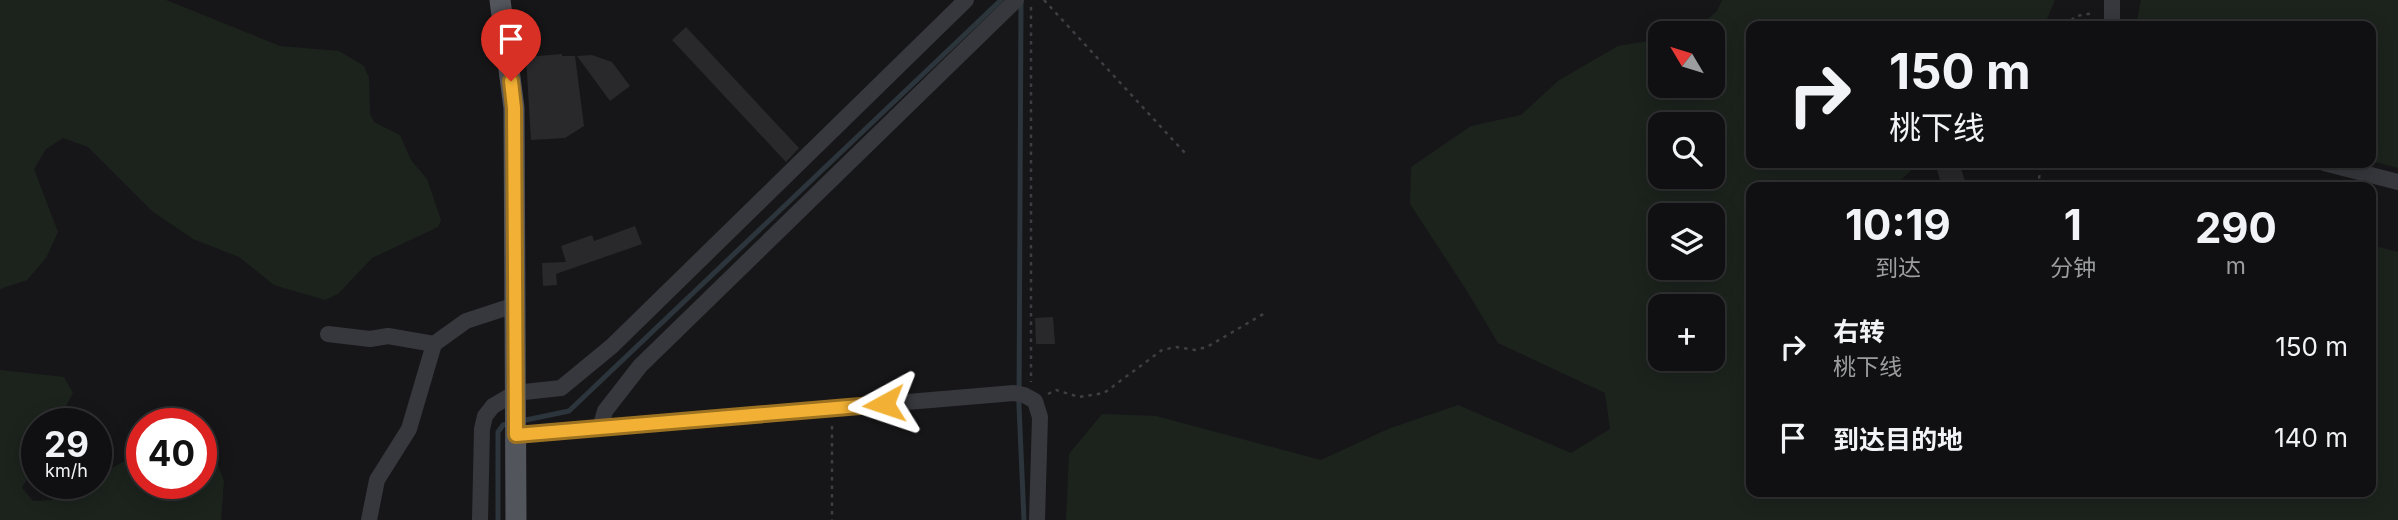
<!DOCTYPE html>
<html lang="zh">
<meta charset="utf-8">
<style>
body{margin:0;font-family:Inter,"Noto Sans SC",sans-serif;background:#1e1e20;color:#f1f3f6;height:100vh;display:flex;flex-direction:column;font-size:26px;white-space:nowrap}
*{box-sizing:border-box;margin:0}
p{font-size:23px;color:#9c9d9f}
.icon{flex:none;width:38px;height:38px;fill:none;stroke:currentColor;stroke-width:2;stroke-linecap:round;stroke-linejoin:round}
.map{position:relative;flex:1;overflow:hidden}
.panel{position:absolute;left:1746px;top:182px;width:630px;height:315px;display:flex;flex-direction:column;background:#101012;border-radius:14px;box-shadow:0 4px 18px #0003,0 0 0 2px #303032}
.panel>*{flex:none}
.hud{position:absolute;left:1746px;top:21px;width:630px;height:147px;border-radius:14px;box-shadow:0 4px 18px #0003,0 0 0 2px #303032;background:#101012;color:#f1f3f6;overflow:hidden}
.needle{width:46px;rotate:308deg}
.buttons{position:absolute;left:1648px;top:21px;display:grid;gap:14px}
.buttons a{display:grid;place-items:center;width:77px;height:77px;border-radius:14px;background:#101012;box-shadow:0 4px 18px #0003,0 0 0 2px #303032;font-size:35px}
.speed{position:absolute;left:21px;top:408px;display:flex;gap:14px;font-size:35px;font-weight:700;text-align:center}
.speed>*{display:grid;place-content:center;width:91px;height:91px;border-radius:50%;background:#101012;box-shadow:0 4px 18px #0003,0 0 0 2px #303032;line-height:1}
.speed small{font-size:18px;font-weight:400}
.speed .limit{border:10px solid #d22;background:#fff;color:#111}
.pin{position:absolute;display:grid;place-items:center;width:60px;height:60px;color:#fff;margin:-72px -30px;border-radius:50% 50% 50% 0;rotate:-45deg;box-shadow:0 0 7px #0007}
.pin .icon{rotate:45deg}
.me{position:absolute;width:77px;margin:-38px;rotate:265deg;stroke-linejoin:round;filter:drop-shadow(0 0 5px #0008)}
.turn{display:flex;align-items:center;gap:24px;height:147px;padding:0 28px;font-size:32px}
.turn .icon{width:91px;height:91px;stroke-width:2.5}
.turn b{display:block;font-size:49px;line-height:60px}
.eta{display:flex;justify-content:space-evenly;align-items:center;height:119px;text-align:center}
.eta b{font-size:42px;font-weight:700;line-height:49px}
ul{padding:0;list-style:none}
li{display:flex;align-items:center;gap:21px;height:91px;padding:0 28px}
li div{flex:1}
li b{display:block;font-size:26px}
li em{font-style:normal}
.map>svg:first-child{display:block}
.green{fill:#1c231d;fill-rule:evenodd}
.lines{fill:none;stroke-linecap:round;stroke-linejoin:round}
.stream{stroke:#2c353c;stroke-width:5}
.building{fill:#29292c}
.path{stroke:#3d3f44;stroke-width:2.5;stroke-dasharray:3.5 5;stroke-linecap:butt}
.minor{stroke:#37383d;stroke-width:16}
.major{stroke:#53555c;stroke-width:21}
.route-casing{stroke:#9d7322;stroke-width:18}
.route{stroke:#f2b134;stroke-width:12}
</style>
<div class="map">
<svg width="2398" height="520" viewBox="0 0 2398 520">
<rect width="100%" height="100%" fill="#161618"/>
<path class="green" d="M0,0h166l114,46 59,5 25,15 5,12 1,36 4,8 26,13 11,25 16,19 14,41 -3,7 -66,31 -34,36 -13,6 -51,-15 -35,-28 -46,-18 -41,-28 -64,-64 -25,-9 -17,11 -12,20 24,63 -12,26 -19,22 -27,9z
M1722,0h333l-11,26h-292v137h167l-26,24h-141v305h619v-247l27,7v268h-1332l3,-66 33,-40 54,2 165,44 67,-31 70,-24 113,48 39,-24 -5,-36 -107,-50 -31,-52 -57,-87 1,-37 60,-41 50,-11 37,-34 60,-35 43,-7v47h52v-53h-21l25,-22zM1713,124v53h-52v-53zM1713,215v53h-52v-53zM1713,306v53h-52v-53z
M2141,0h257v168l-27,-7v-135h-235z
M0,370l64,7 9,16 -16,30 -20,1v37l-15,27 11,13 18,-1 32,-17h13v-7l46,-24v31h59v-30l13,1 10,27 -3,39h-221z"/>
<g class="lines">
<path class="stream" d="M1021,2l-2,404 5,114
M521,421l48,-10 432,-411
M498,520v-88l5,-7 9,-2"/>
</g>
<path class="building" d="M686,27l113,121 -13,14 -114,-122z
M562,54v2h13l9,70 -19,12 -34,2 -5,-83z
M592,55l20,7 18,24 -20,15 -33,-45z
M1935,163h24l8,24h-25z
M635,226l7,18 -86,30 1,11 -14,1 -1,-23 24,-1 -5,-16 31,-11 2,6z
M1053,317l2,27h-19l-1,-26z"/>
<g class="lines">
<path class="path" d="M1044,0l141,153
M1031,7v375
M2065,26l11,-10 19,-3
M2038,187l3,-24
M1048,394l8,-4 23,7 25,-4 58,-43 14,-3 19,3 12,-3 58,-34
M832,426v94"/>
<path class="minor" d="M2112,0v26
M2324,163l74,19
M328,334l42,5 18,-3 46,8
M600,428l5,-17 35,-45 376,-366
M516,435l498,-42 10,2 11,6 5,16 -3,103
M369,520l8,-40 32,-51 25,-85 32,-23 49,-16
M480,520l2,-91 3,-13 8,-10 22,-13 46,-5 51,-42 354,-346"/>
<path class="major" d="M500,0l14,108 2,412"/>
</g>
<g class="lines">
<g class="route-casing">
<path id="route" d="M511,81l3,27 2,327 368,-31"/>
</g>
<use href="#route" class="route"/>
</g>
</svg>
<div class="buttons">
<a><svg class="needle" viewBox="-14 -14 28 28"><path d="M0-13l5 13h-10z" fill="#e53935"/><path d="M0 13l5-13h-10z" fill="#9c9d9f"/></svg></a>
<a><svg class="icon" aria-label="search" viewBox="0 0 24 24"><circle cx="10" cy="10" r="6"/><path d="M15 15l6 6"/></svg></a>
<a><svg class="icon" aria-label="layers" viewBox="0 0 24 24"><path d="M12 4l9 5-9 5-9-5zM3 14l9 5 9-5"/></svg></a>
<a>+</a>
</div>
<div class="speed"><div>29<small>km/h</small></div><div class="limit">40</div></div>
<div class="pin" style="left:511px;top:81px;background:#d93025"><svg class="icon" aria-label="arrive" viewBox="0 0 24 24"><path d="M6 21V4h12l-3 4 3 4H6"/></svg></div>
<svg class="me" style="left:884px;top:404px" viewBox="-20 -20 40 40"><path d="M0-17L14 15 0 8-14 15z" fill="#f2b134" stroke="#fff" stroke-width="4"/></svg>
<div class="hud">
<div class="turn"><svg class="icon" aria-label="right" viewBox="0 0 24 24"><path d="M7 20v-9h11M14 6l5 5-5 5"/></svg><div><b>150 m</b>桃下线</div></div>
</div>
<section class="panel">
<div class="eta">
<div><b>10:19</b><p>到达</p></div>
<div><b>1</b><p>分钟</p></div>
<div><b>290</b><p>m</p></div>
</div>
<ul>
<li><svg class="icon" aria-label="right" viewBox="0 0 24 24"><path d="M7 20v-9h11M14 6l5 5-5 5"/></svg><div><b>右转</b><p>桃下线</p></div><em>150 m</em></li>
<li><svg class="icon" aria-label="arrive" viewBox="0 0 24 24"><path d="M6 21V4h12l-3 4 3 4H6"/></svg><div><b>到达目的地</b></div><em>140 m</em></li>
</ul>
</section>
</div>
